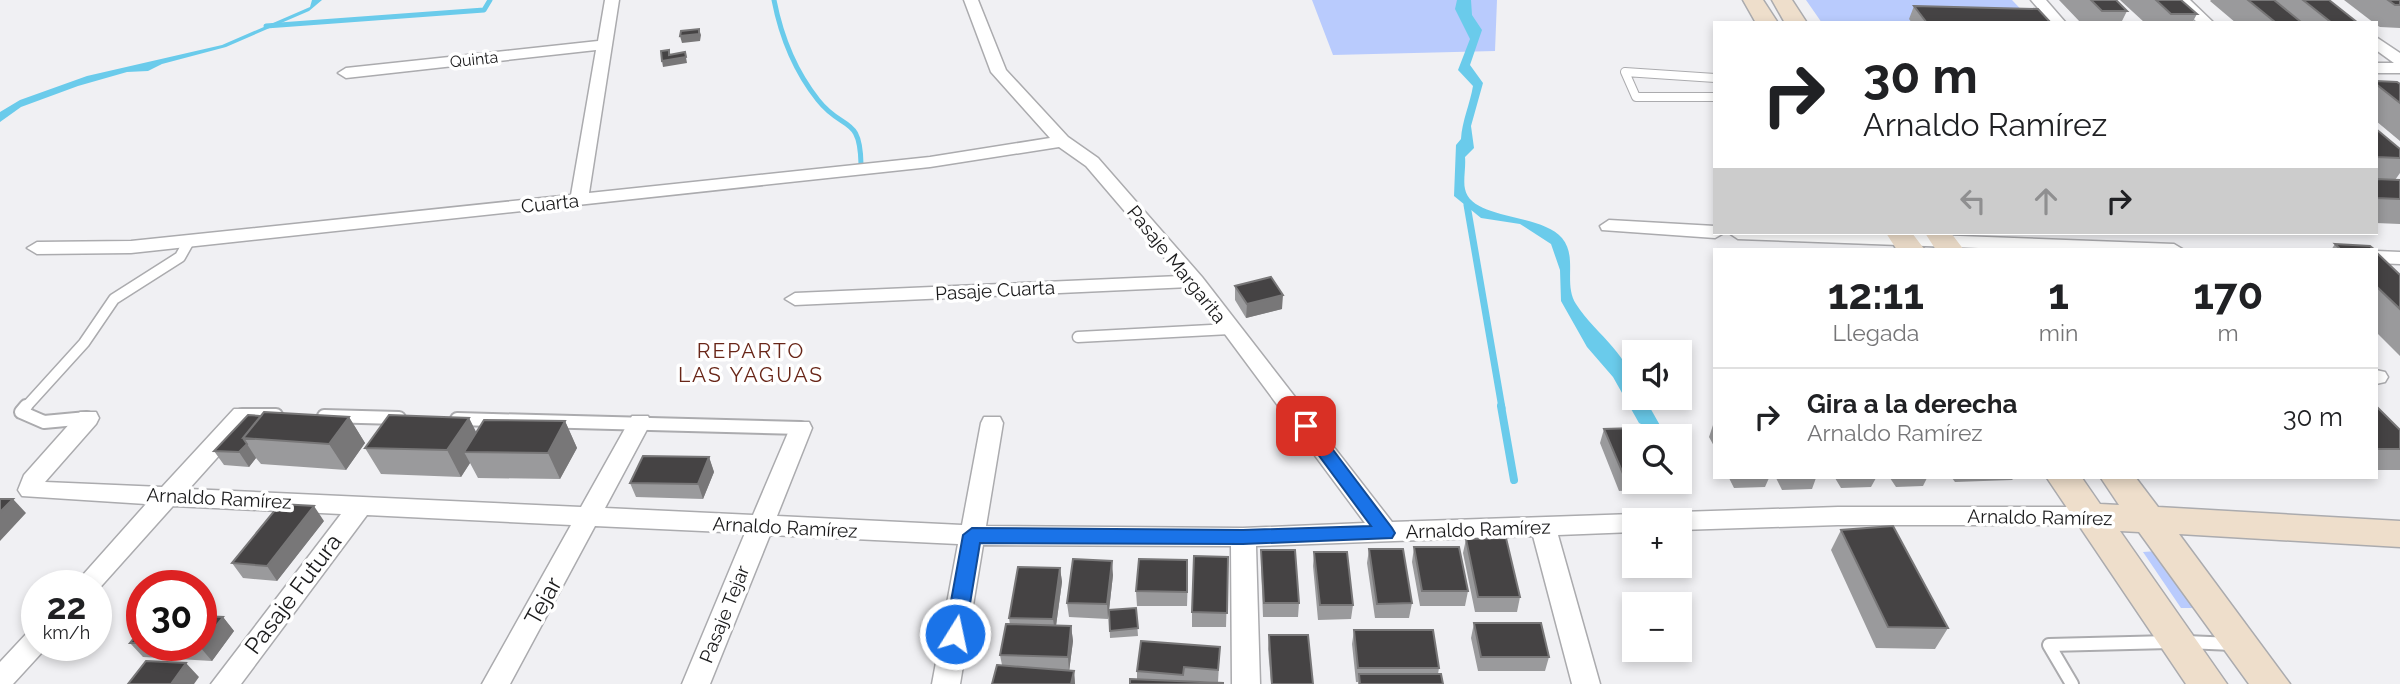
<!DOCTYPE html>
<html lang="es">
<meta charset="utf-8">
<style>
body{margin:0;font-family:Raleway,sans-serif;background:#f2f2f2;color:#202124;height:100vh;display:flex;flex-direction:column;font-size:26px;white-space:nowrap}
*{box-sizing:border-box;margin:0}
p{font-size:23px;color:#757577}
.icon{flex:none;width:38px;height:38px;fill:none;stroke:currentColor;stroke-width:2;stroke-linecap:round;stroke-linejoin:round}
.map{position:relative;flex:1;overflow:hidden}
.drawer{position:absolute;left:1713px;top:248px;width:665px;height:231px;display:flex;flex-direction:column;background:#fff;border-radius:0px;box-shadow:0 4px 10px #0003}
.drawer>*{flex:none}
.hud{position:absolute;left:1713px;top:21px;width:665px;height:214px;border-radius:0px;box-shadow:0 4px 10px #0003;background:#fff;color:#202124;overflow:hidden}
.fabs{position:absolute;left:1622px;top:340px;display:grid;gap:14px}
.fabs a{display:grid;place-items:center;width:70px;height:70px;border-radius:0px;background:#fff;box-shadow:0 4px 10px #0003;font-size:35px}
.speed{position:absolute;left:21px;top:570px;display:flex;gap:14px;font-size:35px;font-weight:700;text-align:center}
.speed>*{display:grid;place-content:center;width:91px;height:91px;border-radius:50%;background:#fff;box-shadow:0 4px 10px #0003;line-height:1}
.speed small{font-size:18px;font-weight:400}
.speed .limit{border:10px solid #d22;background:#fff;color:#111}
.pin{position:absolute;display:grid;place-items:center;width:60px;height:60px;color:#fff;margin:-30px;border-radius:14px;box-shadow:0 4px 10px #0006}
.me{position:absolute;width:77px;margin:-38px;rotate:10deg;stroke-linejoin:round;filter:drop-shadow(0 0 5px #0008)}
.turn{display:flex;align-items:center;gap:24px;height:147px;padding:0 35px;font-size:32px}
.turn .icon{width:91px;height:91px;stroke-width:2.5}
.turn b{display:block;font-size:49px;line-height:60px}
.lanes{display:flex;align-items:center;height:66px;padding:0 35px;background:#0003;justify-content:center;gap:35px;direction:ltr}
.lanes .off{opacity:.35}
.eta{display:flex;justify-content:space-evenly;align-items:center;height:119px;text-align:center}
.eta b{font-size:42px;font-weight:700;line-height:49px}
ul{padding:0;list-style:none}
li{display:flex;align-items:center;gap:21px;height:98px;padding:0 35px;border-top:2px solid #e0e0e0}
li div{flex:1}
li b{display:block;font-size:26px}
li em{font-style:normal}
.map>svg:first-child{display:block}
.green{fill:#b9cbfd}
.water{fill:#6acbeb}
.lines{fill:none;stroke-linecap:round;stroke-linejoin:round}
.stream-far2{stroke:#6acbeb;stroke-width:5}
.stream-far1{stroke:#6acbeb;stroke-width:7}
.stream{stroke:#6acbeb;stroke-width:8}
.lane-far2-casing{stroke:#ababae;stroke-width:10}
.lane-far1-casing{stroke:#ababae;stroke-width:13}
.lane-casing{stroke:#ababae;stroke-width:16}
.street-casing{stroke:#ababae;stroke-width:3}
.secondary-casing{stroke:#ababae;stroke-width:3}
.lane-far2{stroke:#fff;stroke-width:8}
.lane-far1{stroke:#fff;stroke-width:10}
.lane{stroke:#fff;stroke-width:12}
.street{fill:#fff;fill-rule:evenodd}
.secondary{fill:#eedecb;fill-rule:evenodd}
.wall{fill:#9a9a9c}
.shaded-wall{fill:#787778}
.building{fill:#454344;stroke:#787778;stroke-width:2}
.route{fill:#1a73e8;stroke:#114b97;stroke-width:2}
.labels{text-anchor:middle;stroke-width:7;stroke-linejoin:round;paint-order:stroke}
.far-street-label{font-size:16px;fill:#1a1a1b;stroke:#fff}
.street-label{font-size:19px;fill:#1a1a1b;stroke:#fff}
.neighbourhood-label{font-size:21px;letter-spacing:2px;fill:#692618;stroke:#fff}
.near-street-label{font-size:23px;fill:#1a1a1b;stroke:#fff}
</style>
<div class="map">
<svg width="2400" height="684" viewBox="0 0 2400 684">
<rect width="100%" height="100%" fill="#f0f0f3"/>
<path class="green" d="M1312,0h185l-2,51 -162,4z
M1806,0h206l20,21 -210,2z
M2157,551l39,57h-15l-38,-56z"/>
<path class="water" d="M312,0h10l-13,11 -83,36 -64,17 -14,7 -21,1 -49,14 -57,21 -21,15v-10l20,-12 67,-24 135,-31 88,-38z
M1457,0h14l1,15 10,15 -12,35 13,18 -12,43 3,22 -9,9c1,10 -2,24 0,32 6,31 76,24 97,49 16,19 1,46 14,66 21,33 58,51 58,93h10l22,39 -27,-13 -26,-46 -26,-30 -26,-46 -1,-31 -9,-26 -31,-20 -39,-6 -27,-22 2,-51 5,-6c1,-18 9,-35 12,-53l-15,-16 12,-31 -15,-30z"/>
<g class="lines">
<path class="stream-far2" d="M774,0c7,36 21,71 44,100 25,32 42,14 43,64
M266,26l218,-16 6,-10"/>
<path class="stream-far1" d="M1467,205l35,203"/>
<path class="stream" d="M1501,406l13,74
M1647,420l7,15"/>
<g class="lane-far2-casing">
<path id="lane-far2" d="M1715,78l-90,-6 11,25h79"/>
</g>
<g class="lane-far1-casing">
<path id="lane-far1" d="M1078,337l152,-8
M25,408l59,-65 30,-44 66,-42 9,-16"/>
</g>
<g class="lane-casing">
<path id="lane" d="M26,406l-5,6 23,10 43,-4
M242,415h34
M324,416l75,2
M457,419l344,9
M2186,642l47,2
M2072,684l-23,-39 121,-3"/>
</g>
<g class="street-casing">
<path id="street" d="M605,0h14l-30,193 341,-36 120,-19 -59,-66 -27,-72h14l28,70 62,67 30,21 104,119 190,245 242,-8 9,2 1,4h-10v12l-76,3 42,149h-28l-39,-148 -277,10 4,138h-28l-1,-138 -248,-1 -23,139h-28l26,-140 -188,-9 -60,149h-28l63,-151 -150,-7 -85,158h-28l89,-159 -204,-10 -126,169h-30l130,-170 -168,-8 -77,86v-6h-23l73,-82 -124,-8 -4,-6 6,-15 56,-63h16l3,6 -3,6 -51,58 117,5 72,-78h16l3,6 -3,6 -61,68 392,18 51,-91h16l3,6 -46,86 148,7 37,-87 3,-6h16l3,6 -35,88 185,9 19,-102 3,-6h16l3,6 -17,103 257,2 122,-5 -175,-236 -395,18 -10,-6 10,-6 385,-17 -94,-110 -27,-19 -129,20 -799,86 -94,1 -10,-6 10,-6 94,-1 440,-46 25,-145 -250,28 -8,-5 8,-5 252,-27z
M2031,0h15l20,23h-15z
M2174,0h16l24,23h-16z
M2376,37l24,16v20h-24v-10h18l-18,-13z
M1609,220l106,6v7h9l-9,5 -113,-8 -2,-4z
M1729,233h150l295,11 10,6h-152l-294,-11z
M2376,251l24,1v12l-24,-1z
M2376,370l9,2 3,5 -3,5 -9,2z
M1838,507h252l9,3 3,6 -3,6 -9,3h-252l-158,5v-10h-11l2,-6 9,-2z
M37,629v17l9,2 -33,36h-13v-22l28,-30z"/>
</g>
<g class="secondary-casing">
<path id="secondary" d="M1743,0h20l15,23h-22z
M1772,0h20l15,23h-22z
M1886,233h26l13,17h-28z
M1925,233h26l13,17h-28z
M2047,478h35l18,26 19,1 -18,-27h35l22,29 242,14v26l-221,-13 111,150h-41l-110,-152 -19,-1 107,153h-41z"/>
</g>
<use href="#lane-far2" class="lane-far2"/>
<use href="#lane-far1" class="lane-far1"/>
<use href="#lane" class="lane"/>
<use href="#street" class="street"/>
<use href="#secondary" class="secondary"/>
</g>
<path class="wall" d="M2059,0h57l11,11 -6,12h-40z
M2120,0h61l16,14 -5,9h-47z
M2211,0h118l29,23h-122l-26,-22z
M2344,0h56v28l-20,-1 -4,-2v-2h-2z
M1914,6l137,17h-139l-3,-4z
M2376,81l24,3v57l-24,-20z
M2376,129l24,20v24l-5,7h5v44l-24,-1z
M2335,244l40,6h-44z
M2376,252l24,23v81l-24,-24z
M1235,286l47,23 -36,9 -11,-18z
M2376,406l24,24v40h-24z
M261,416l88,1 16,26 -19,27 -85,-6 -5,-6 -7,9 -25,-2 -10,-14z
M469,418l7,14 89,-11 12,27 -17,31 -82,-1 -8,-15 -9,14 -80,-3 -16,-26z
M1714,422h1v26l-6,-11z
M1604,429l30,7v45h20l-3,8 -32,2 -19,-48z
M709,457l5,15 -11,27 -67,-2 -6,-14z
M1729,478h40l-4,9 -31,1z
M1776,478h40l-4,11 -30,1z
M1835,478h41l-5,9 -30,1z
M1890,478h37l-4,8 -27,1z
M1952,478h62l-2,2 -57,2z
M324,521l-47,60 -34,-3 -11,-15z
M1841,530l107,98 -13,21 -59,-1 -45,-98z
M1466,539l54,58 -3,15h-42l-12,-59z
M1414,547l54,44 -3,15h-45l-8,-44z
M1369,549l43,54 -3,15h-34l-8,-55z
M1261,550l38,53 -1,14h-35l-2,-52z
M1314,552l39,53 -2,14 -33,1 -5,-54z
M1228,557l-2,70h-34v-15z
M1060,568l2,14 -6,44h15l2,15 -4,30h5l1,13h-83l10,-19 -2,-10 10,-30 -1,-7z
M1113,575l-4,35 27,-2 2,28 -28,2 -1,-26 -1,7 -39,-2 -2,-14z
M1188,575l-1,31h-50l-1,-15z
M223,617l11,14 -22,30 -69,-4 -13,-14 12,-15v18h59z
M1474,623l75,34 -4,14h-67l-7,-33z
M1354,630l85,38 -1,6 5,10h-85v-2h-2l-4,-38z
M1269,635l44,49h-42l-3,-35z
M1220,647l-2,35 -81,-2v-9z"/>
<path class="shaded-wall" d="M699,29l2,6 -1,6 -18,2 -2,-7z
M669,50l2,6 14,-4 2,11 -24,4 -1,-6z
M1283,295l-1,14 -36,9 1,-14z
M349,417l16,26 -19,27 -17,-26z
M469,418l13,26 -18,8 6,11 -9,14 -14,-27z
M565,421l12,27 -17,31 -12,-26z
M247,444l9,14 -7,9 -10,-15z
M709,457l5,15 -11,27 -5,-15z
M13,499l13,14 -26,28v-29z
M314,506l10,15 -47,60 -10,-15z
M1112,561l1,14 -5,44 -1,-15z
M1060,568l2,14 -7,51 -2,-14z
M223,617l11,14 -22,30 -12,-14z
M1071,626l2,15 -4,31 -1,-15z
M186,663l13,14 -5,7h-23z
M1074,671l1,13h-4z"/>
<path class="building" d="M2091,0h25l11,11h-25z
M2156,0h25l16,14h-26z
M2248,0h26l27,22h-26z
M2303,0h26l29,23h-26z
M2388,0h12v5h-5z
M1914,6l124,3 13,14h-124z
M699,29v5l-19,2 1,-5z
M669,50v5l16,-3 1,5 -24,4 -1,-10z
M2376,81l21,1 3,2v19l-24,-19z
M2376,129l24,20v9l-24,-1z
M2376,179l24,1v19l-24,-1z
M2335,244l35,2 5,4h-34z
M2376,252l24,23v34l-24,-23z
M1271,277l12,18 -36,9 -12,-18z
M2376,406l24,24v19h-24z
M264,412l85,5 -20,27 -86,-6z
M248,415l13,1 -18,22 4,6 -8,8 -25,-1z
M389,415l80,3 -22,32 -82,-2z
M484,420l81,1 -17,32 -84,-1z
M1636,428l3,8h-5v40h-10l-20,-47z
M643,456l66,1 -11,27 -68,-1z
M0,499h13l-13,13z
M280,504l34,2 -47,60 -35,-3z
M1893,526l55,102 -60,-1 -47,-97z
M1506,538l14,59h-42l-12,-58z
M1414,547h45l9,44h-46z
M1369,549h34l9,54 -35,1z
M1261,550h34l4,53h-35z
M1314,552h33l6,53h-33z
M1194,556l34,1 -1,56 -35,-1z
M1073,559l39,2 -5,43 -40,-1z
M1139,559l48,1v32l-51,-1z
M1018,567l42,1 -7,51 -44,-1z
M1136,608l2,20 -28,3 -1,-21z
M201,616l22,1 -22,28z
M1474,623h67l8,34h-68z
M1006,624l65,2 -3,31 -68,-2z
M142,628v15h-12z
M1354,630h79l6,38h-81z
M1269,635h39l5,49h-41z
M1141,641l79,6 -2,23 -34,-3 -1,8 -46,-4z
M146,661l40,2 -15,21h-43z
M997,665l77,6 -3,13h-79z
M1359,674h82l2,10h-83z
M1130,679l93,4v1h-93z"/>
<path class="route" d="M1306,420l6,2 80,106 3,5 -3,5 -149,6 -263,-1 -15,91 -3,6h-14l-3,-6 18,-99 9,-7 271,2 128,-4 -71,-96 -2,-4z"/>
<g class="labels">
<g class="far-street-label">
<text transform="translate(474 59) rotate(-6)" y="6">Quinta</text>
</g>
<g class="street-label">
<text transform="translate(550 203) rotate(-6)" y="7">Cuarta</text>
<text transform="translate(1177 264) rotate(51)" y="7">Pasaje Margarita</text>
<text transform="translate(995 290) rotate(-3)" y="7">Pasaje Cuarta</text>
<text transform="translate(219 498) rotate(3)" y="7">Arnaldo Ramírez</text>
<text transform="translate(2040 517) rotate(1)" y="7">Arnaldo Ramírez</text>
<text transform="translate(785 527) rotate(3)" y="7">Arnaldo Ramírez</text>
<text transform="translate(1478 529) rotate(-2)" y="7">Arnaldo Ramírez</text>
<text transform="translate(724 614) rotate(-68)" y="7">Pasaje Tejar</text>
</g>
<g class="neighbourhood-label">
<text x="751" y="358">REPARTO<tspan x="751" dy="24">LAS YAGUAS</tspan></text>
</g>
<g class="near-street-label">
<text transform="translate(293 594) rotate(-53)" y="8">Pasaje Futura</text>
<text transform="translate(543 601) rotate(-61)" y="8">Tejar</text>
</g>
</g>
</svg>
<div class="fabs">
<a><svg class="icon" aria-label="sound" viewBox="0 0 24 24"><path d="M4 9h4l5-4v14l-5-4H4zM17 9q2 3 0 6"/></svg></a>
<a><svg class="icon" aria-label="search" viewBox="0 0 24 24"><circle cx="10" cy="10" r="6"/><path d="M15 15l6 6"/></svg></a>
<a>+</a>
<a>−</a>
</div>
<div class="speed"><div>22<small>km/h</small></div><div class="limit">30</div></div>
<div class="pin" style="left:1306px;top:426px;background:#d93025"><svg class="icon" aria-label="arrive" viewBox="0 0 24 24"><path d="M6 21V4h12l-3 4 3 4H6"/></svg></div>
<svg class="me" style="left:955px;top:634px" viewBox="-20 -20 40 40"><circle r="17" fill="#1a73e8" stroke="#fff" stroke-width="3"/><path d="M0-11L8 9 0 5-8 9z" fill="#fff"/></svg>
<div class="hud">
<div class="turn"><svg class="icon" aria-label="right" viewBox="0 0 24 24"><path d="M7 20v-9h11M14 6l5 5-5 5"/></svg><div><b>30 m</b>Arnaldo Ramírez</div></div>
<div class="lanes"><svg class="icon off" aria-label="left" viewBox="0 0 24 24"><path d="M17 20v-9H6M10 6l-5 5 5 5"/></svg><svg class="icon off" aria-label="ahead" viewBox="0 0 24 24"><path d="M12 20V5M6 11l6-6 6 6"/></svg><svg class="icon" aria-label="right" viewBox="0 0 24 24"><path d="M7 20v-9h11M14 6l5 5-5 5"/></svg></div>
</div>
<section class="drawer">
<div class="eta">
<div><b>12:11</b><p>Llegada</p></div>
<div><b>1</b><p>min</p></div>
<div><b>170</b><p>m</p></div>
</div>
<ul>
<li><svg class="icon" aria-label="right" viewBox="0 0 24 24"><path d="M7 20v-9h11M14 6l5 5-5 5"/></svg><div><b>Gira a la derecha</b><p>Arnaldo Ramírez</p></div><em>30 m</em></li>
</ul>
</section>
</div>
